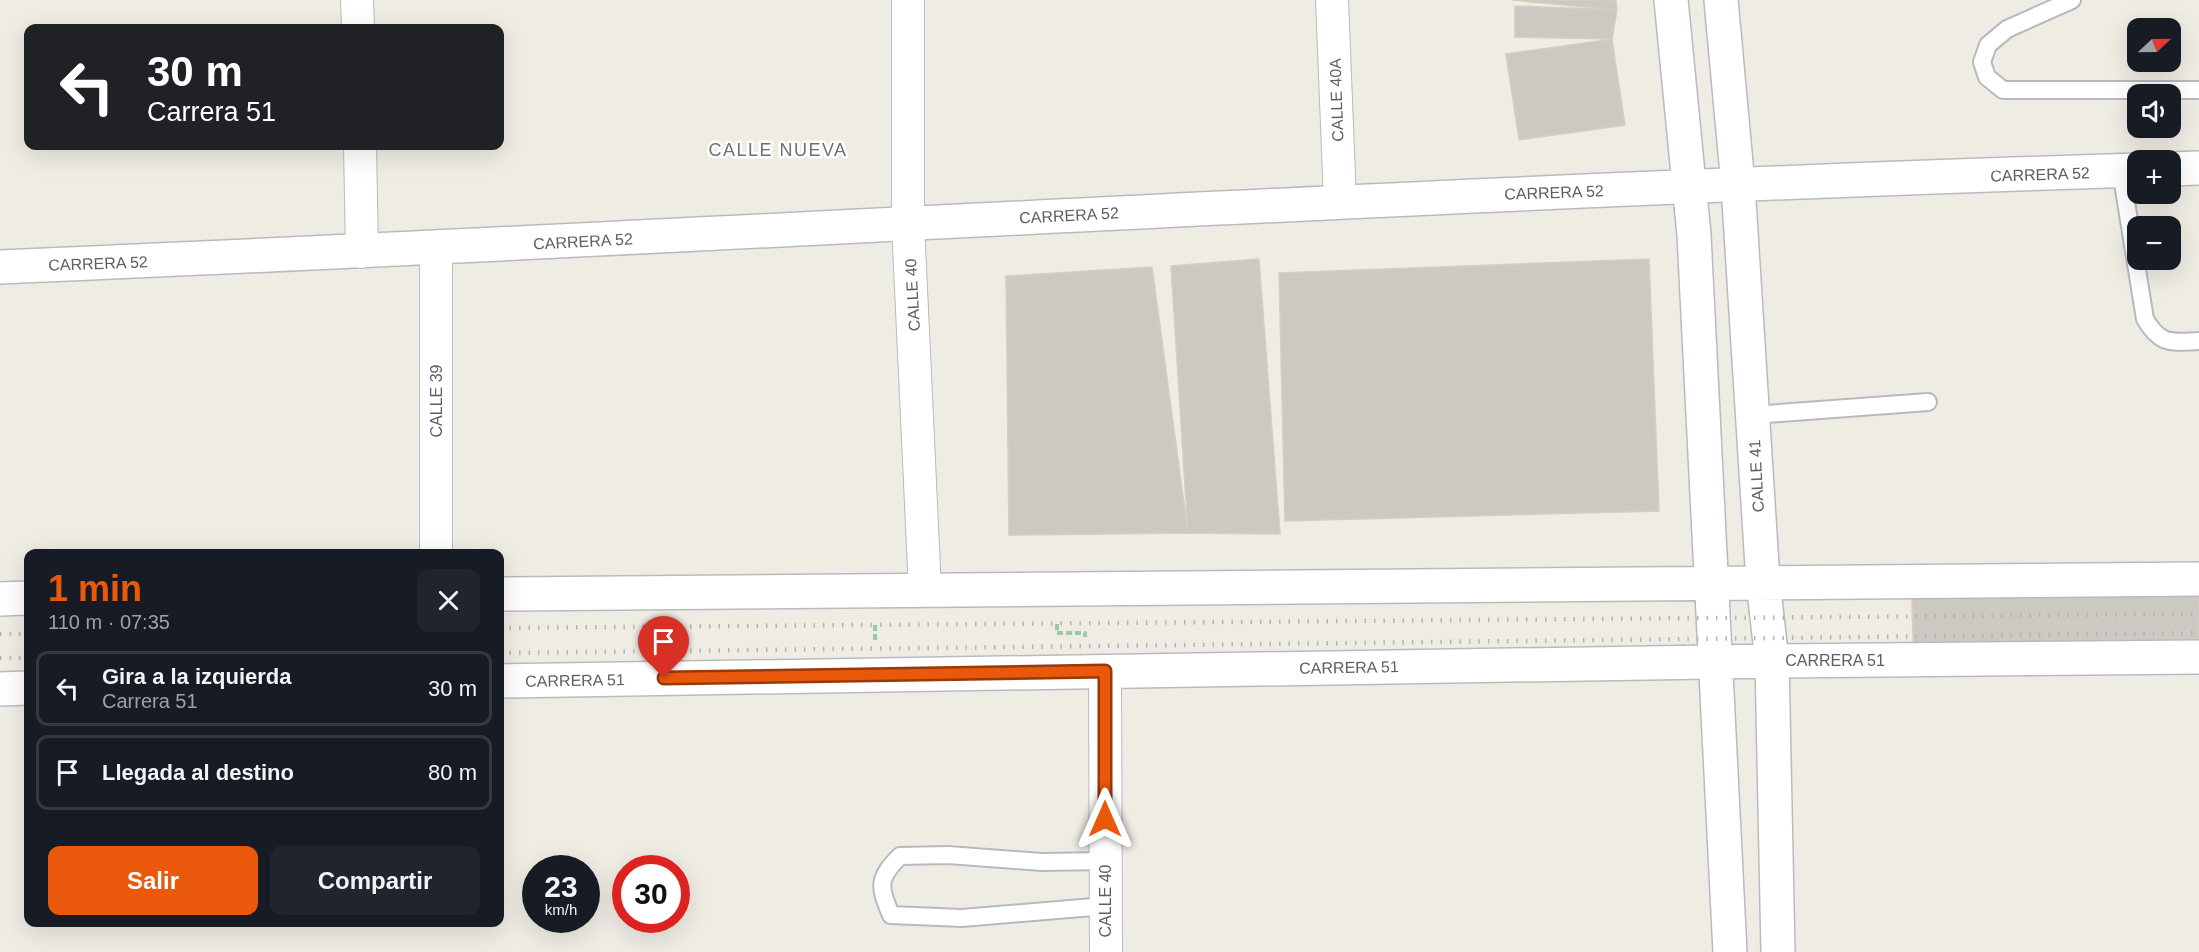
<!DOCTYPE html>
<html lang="es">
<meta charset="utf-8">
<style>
body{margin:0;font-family:Arial,sans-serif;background:#20242c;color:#f1f3f6;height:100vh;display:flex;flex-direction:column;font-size:22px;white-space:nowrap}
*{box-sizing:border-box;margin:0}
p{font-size:20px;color:#9ea1a6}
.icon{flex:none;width:33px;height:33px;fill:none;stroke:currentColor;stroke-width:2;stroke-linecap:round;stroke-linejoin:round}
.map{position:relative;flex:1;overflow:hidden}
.side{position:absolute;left:24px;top:549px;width:480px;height:378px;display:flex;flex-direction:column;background:#171b24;border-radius:12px;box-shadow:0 6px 24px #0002}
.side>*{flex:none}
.guide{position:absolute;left:24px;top:24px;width:480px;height:126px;border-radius:12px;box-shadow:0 6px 24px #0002;background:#202124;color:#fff;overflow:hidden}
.needle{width:39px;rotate:68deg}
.controls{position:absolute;left:2127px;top:18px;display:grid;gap:12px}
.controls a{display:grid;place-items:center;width:54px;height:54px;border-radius:12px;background:#171b24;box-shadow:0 6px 24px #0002;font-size:30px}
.speed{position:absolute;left:522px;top:855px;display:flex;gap:12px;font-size:30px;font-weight:700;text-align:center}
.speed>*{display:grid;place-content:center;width:78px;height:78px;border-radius:50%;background:#171b24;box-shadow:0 6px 24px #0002;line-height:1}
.speed small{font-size:15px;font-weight:400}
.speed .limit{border:9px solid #d22;background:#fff;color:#111}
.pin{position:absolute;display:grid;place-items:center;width:51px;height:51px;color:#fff;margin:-62px -26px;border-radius:50% 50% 50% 0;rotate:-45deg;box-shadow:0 0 6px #0007}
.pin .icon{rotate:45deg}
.me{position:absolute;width:66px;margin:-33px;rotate:0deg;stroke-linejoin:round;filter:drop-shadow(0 0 4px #0008)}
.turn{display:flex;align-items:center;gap:21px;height:126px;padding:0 24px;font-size:27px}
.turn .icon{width:78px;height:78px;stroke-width:2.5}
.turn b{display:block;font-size:42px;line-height:51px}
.round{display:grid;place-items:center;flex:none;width:63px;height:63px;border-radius:12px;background:#20242c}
.head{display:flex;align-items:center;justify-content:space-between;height:102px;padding:0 24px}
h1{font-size:36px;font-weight:700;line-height:45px;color:#ea580c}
.cta{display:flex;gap:12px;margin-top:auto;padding:12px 24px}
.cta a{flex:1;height:69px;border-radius:12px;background:#ea580c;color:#fff;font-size:24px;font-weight:700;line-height:69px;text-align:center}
.cta a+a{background:#20242c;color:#f1f3f6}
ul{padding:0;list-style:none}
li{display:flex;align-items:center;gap:18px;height:75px;margin:0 12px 9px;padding:0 12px;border:3px solid #363941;border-radius:12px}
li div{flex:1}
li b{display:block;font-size:22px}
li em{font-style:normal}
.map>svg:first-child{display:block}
.building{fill:#ccc9c3;stroke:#d5cec1;stroke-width:1.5}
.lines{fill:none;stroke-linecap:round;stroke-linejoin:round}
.lane-casing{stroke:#b6babf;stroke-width:20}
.street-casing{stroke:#b6babf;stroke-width:34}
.secondary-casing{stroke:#b7bbc1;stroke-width:36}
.path{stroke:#96cba3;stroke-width:4;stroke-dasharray:6 3;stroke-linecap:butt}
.lane{stroke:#fff;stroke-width:16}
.street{stroke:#fff;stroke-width:32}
.secondary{stroke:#fff;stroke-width:33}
.rail{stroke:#b3b4b5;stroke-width:4.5;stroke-dasharray:1.5 8;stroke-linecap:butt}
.route-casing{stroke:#983908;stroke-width:15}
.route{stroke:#ea580c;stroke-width:10}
.labels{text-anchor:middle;stroke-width:5;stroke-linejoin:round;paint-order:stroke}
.street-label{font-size:16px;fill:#5c6065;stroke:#fff}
.neighbourhood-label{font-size:18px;letter-spacing:1.5px;fill:#6c7377;stroke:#fff}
</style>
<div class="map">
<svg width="2199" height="952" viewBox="0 0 2199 952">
<rect width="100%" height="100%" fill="#efece4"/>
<path class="building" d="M1616,0l1,10 -105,-10z
M1515,6l102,4 -5,29 -97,-2z
M1612,39l13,86 -106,15 -13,-86z
M1259,259l21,275 -92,-1 -17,-267z
M1649,259l10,252 -374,10 -6,-248z
M1152,267l36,266 -179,2 -3,-259z
M2199,569v100l-285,3 -3,-101z"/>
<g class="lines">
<g class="lane-casing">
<path id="lane" d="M2072,0l-65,29 -19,16 -6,17 5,15 16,13h196
M2121,171l24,148c16,27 26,23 54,22
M1753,415l175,-13
M1105,861l-63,1 -94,-7 -48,1c-23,23 -21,31 -9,59l71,3 143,-12"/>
</g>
<g class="street-casing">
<path id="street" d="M357,0l1,28
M908,0v224l17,366
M1332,0l8,201
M360,146l2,106
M436,248v306
M1105,671l1,281"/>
</g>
<g class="secondary-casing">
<path id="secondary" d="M1671,0l23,235 36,717
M1721,0l17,185 25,397 9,79 6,291
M2170,169l29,-1
M0,267c713,-30 1425,-75 2138,-97
M500,594l1699,-15
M0,599l28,-1
M500,681l1272,-20 427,-4
M0,689l28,-1"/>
</g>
<path class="path" d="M1057,624v9h28v4
M875,640v-16"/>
<use href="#lane" class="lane"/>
<use href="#street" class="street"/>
<use href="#secondary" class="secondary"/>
<path class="rail" d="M500,628l1699,-14
M0,634h28
M500,653l1699,-20
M0,658h28"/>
</g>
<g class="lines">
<g class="route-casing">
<path id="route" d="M664,678l441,-7v148"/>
</g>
<use href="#route" class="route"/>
</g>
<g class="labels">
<g class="street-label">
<text transform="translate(1336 100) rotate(-92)" y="6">CALLE 40A</text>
<text transform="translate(2040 174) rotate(-2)" y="6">CARRERA 52</text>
<text transform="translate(1554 192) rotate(-2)" y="6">CARRERA 52</text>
<text transform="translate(1069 215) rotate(-3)" y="6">CARRERA 52</text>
<text transform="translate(583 241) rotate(-3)" y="6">CARRERA 52</text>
<text transform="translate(98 263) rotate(-2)" y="6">CARRERA 52</text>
<text transform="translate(912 295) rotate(-93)" y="6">CALLE 40</text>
<text transform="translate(436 401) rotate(-90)" y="6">CALLE 39</text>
<text transform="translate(1756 476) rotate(-93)" y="6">CALLE 41</text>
<text x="1835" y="666">CARRERA 51</text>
<text transform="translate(1349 667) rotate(-1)" y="6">CARRERA 51</text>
<text transform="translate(575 680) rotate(-1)" y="6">CARRERA 51</text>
<text transform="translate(1105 901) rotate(-90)" y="6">CALLE 40</text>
</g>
<g class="neighbourhood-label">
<text x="778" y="156">CALLE NUEVA</text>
</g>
</g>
</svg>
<div class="controls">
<a><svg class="needle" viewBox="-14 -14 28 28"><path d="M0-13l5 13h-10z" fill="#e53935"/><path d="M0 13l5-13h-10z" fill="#9ea1a6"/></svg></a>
<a><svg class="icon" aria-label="sound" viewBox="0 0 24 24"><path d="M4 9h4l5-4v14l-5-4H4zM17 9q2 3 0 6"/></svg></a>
<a>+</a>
<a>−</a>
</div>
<div class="speed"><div>23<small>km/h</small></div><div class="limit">30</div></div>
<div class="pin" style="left:664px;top:678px;background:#d93025"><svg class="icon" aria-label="arrive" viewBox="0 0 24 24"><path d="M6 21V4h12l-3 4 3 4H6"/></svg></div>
<svg class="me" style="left:1105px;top:819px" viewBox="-20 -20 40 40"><path d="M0-17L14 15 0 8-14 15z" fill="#ea580c" stroke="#fff" stroke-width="4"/></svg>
<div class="guide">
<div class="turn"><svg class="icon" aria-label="left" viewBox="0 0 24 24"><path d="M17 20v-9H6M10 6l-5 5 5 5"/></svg><div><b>30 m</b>Carrera 51</div></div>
</div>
<section class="side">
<div class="head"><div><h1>1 min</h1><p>110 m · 07:35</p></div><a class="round"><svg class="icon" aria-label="close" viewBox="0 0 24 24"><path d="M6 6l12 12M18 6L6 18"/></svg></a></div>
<ul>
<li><svg class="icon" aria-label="left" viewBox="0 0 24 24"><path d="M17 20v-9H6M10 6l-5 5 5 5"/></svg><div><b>Gira a la izquierda</b><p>Carrera 51</p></div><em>30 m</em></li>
<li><svg class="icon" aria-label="arrive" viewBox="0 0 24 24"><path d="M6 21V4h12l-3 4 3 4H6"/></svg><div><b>Llegada al destino</b></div><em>80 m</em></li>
</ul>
<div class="cta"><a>Salir</a><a>Compartir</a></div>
</section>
</div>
